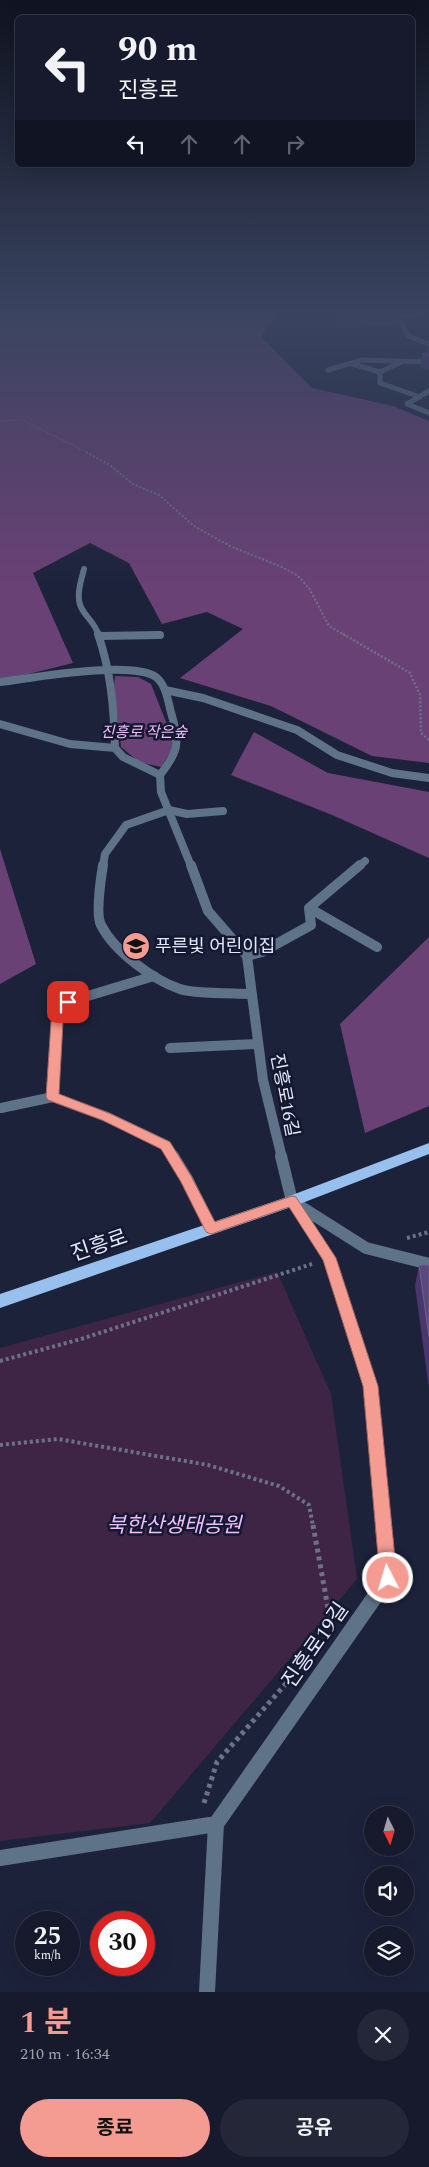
<!DOCTYPE html>
<html lang="ko">
<meta charset="utf-8">
<style>
body{margin:0;font-family:Spectral,"Noto Sans KR",serif;background:#232738;color:#f1f3f6;height:100vh;display:flex;flex-direction:column;font-size:19px;white-space:nowrap}
*{box-sizing:border-box;margin:0}
p{font-size:16px;color:#9ea1a9}
.icon{flex:none;width:28px;height:28px;fill:none;stroke:currentColor;stroke-width:2;stroke-linecap:round;stroke-linejoin:round}
.map{position:relative;height:1992px;overflow:hidden}
.side{display:flex;flex-direction:column;background:#161a2c;flex:1}
.side>*{flex:none}
.banner{position:absolute;left:15px;top:15px;width:400px;height:152px;border-radius:8px;box-shadow:0 5px 20px #0002,0 0 0 1px #353848;background:#161a2c;color:#f1f3f6;overflow:hidden}
.needle{width:32px;rotate:175deg}
.tools{position:absolute;left:364px;top:1806px;display:grid;gap:10px}
.tools a{display:grid;place-items:center;width:50px;height:50px;border-radius:50%;background:#161a2c;box-shadow:0 5px 20px #0002,0 0 0 1px #353848;font-size:25px}
.speed{position:absolute;left:15px;top:1911px;display:flex;gap:10px;font-size:25px;font-weight:700;text-align:center}
.speed>*{display:grid;place-content:center;width:65px;height:65px;border-radius:50%;background:#161a2c;box-shadow:0 5px 20px #0002,0 0 0 1px #353848;line-height:1}
.speed small{font-size:12px;font-weight:400}
.speed .limit{border:8px solid #d22;background:#fff;color:#111}
.pin{position:absolute;display:grid;place-items:center;width:42px;height:42px;color:#fff;margin:-21px;border-radius:10px;box-shadow:0 2px 8px #0006}
.me{position:absolute;width:55px;margin:-28px;rotate:355deg;stroke-linejoin:round;filter:drop-shadow(0 0 4px #0008)}
.turn{display:flex;align-items:center;gap:18px;height:105px;padding:0 20px;font-size:22px}
.turn .icon{width:65px;height:65px;stroke-width:2.5}
.turn b{display:block;font-size:35px;line-height:42px}
.lanes{display:flex;align-items:center;height:48px;padding:0 20px;background:#0003;justify-content:center;gap:25px;direction:ltr}
.lanes .off{opacity:.35}
.round{display:grid;place-items:center;flex:none;width:52px;height:52px;border-radius:26px;background:#232738}
.summary{display:flex;align-items:center;justify-content:space-between;height:85px;padding:0 20px}
h1{font-size:30px;font-weight:700;line-height:38px;color:#f59c92}
.action{display:flex;gap:10px;margin-top:auto;padding:10px 20px}
.action a{flex:1;height:58px;border-radius:30px;background:#f59c92;color:#111;font-size:20px;font-weight:700;line-height:58px;text-align:center}
.action a+a{background:#232738;color:#f1f3f6}
.map>svg:first-child{display:block}
.green{fill:#3f2545}
.forest{fill:#6a4175}
.lines{fill:none;stroke-linecap:round;stroke-linejoin:round}
.path-far4{stroke:#6d7188;stroke-width:1;stroke-dasharray:1 1;stroke-linecap:butt}
.path-far3{stroke:#6d7188;stroke-width:2;stroke-dasharray:2 2;stroke-linecap:butt}
.path-far2{stroke:#6d7188;stroke-width:2.5;stroke-dasharray:2 2;stroke-linecap:butt}
.path-far1{stroke:#6d7188;stroke-width:4;stroke-dasharray:3 3;stroke-linecap:butt}
.path{stroke:#6d7188;stroke-width:5;stroke-dasharray:4 4;stroke-linecap:butt}
.lane-far3{stroke:#5e7288;stroke-width:5}
.lane-far2{stroke:#5e7288;stroke-width:6}
.lane-far1{stroke:#5e7288;stroke-width:8}
.lane{stroke:#5e7288;stroke-width:10}
.street-far5{stroke:#5e7288;stroke-width:5}
.street-far4{stroke:#5e7288;stroke-width:6}
.street-far3{stroke:#5e7288;stroke-width:8}
.street-far2{stroke:#5e7288;stroke-width:10}
.street-far1{stroke:#5e7288;stroke-width:12}
.street{stroke:#5e7288;stroke-width:16}
.primary{fill:#97c0ef;fill-rule:evenodd}
.wall{fill:#49366c}
.building{fill:#59497b;stroke:#6f628f}
.route{fill:#f59c92;stroke:#9f655f}
.labels{text-anchor:middle;stroke-width:5;stroke-linejoin:round;paint-order:stroke}
.far-park-label{font-size:15px;font-style:italic;fill:#efbdfc;stroke:#141830}
.poi-label{font-size:18px;fill:#e3e7f9;stroke:#141830;text-anchor:start}
.street-label{font-size:18px;fill:#e3e7f9;stroke:#141830}
.near-street-label{font-size:21px;fill:#e3e7f9;stroke:#141830}
.near-park-label{font-size:21px;font-style:italic;fill:#efbdfc;stroke:#141830}
</style>
<div class="map">
<svg width="429" height="1992" viewBox="0 0 429 1992">
<rect width="100%" height="100%" fill="#1d223b"/>
<path class="green" d="M277,1272l54,122 26,185 -207,244 -150,18v-493z"/>
<path class="forest" d="M0,309h281l-20,28 51,51 81,18 36,15v342l-57,-7 -101,-50 -91,-28 63,-49 -36,-17 -45,12 -33,-61 -39,-20 -57,30 40,90 -73,18z
M115,676l23,1 13,7 24,61 -14,22 -22,-5 -18,-15 -7,-61z
M254,732l74,41 101,19v66l-97,-43 -101,-40z
M0,849l36,115 -36,20z
M429,937v169l-64,27 -25,-109z"/>
<g class="lines">
<path class="path-far4" d="M0,421l22,-1 66,33"/>
<path class="path-far3" d="M86,452l25,14 22,18 26,11 35,31 36,20 52,21 16,9 11,12 20,38 17,10"/>
<path class="path-far2" d="M343,634l67,39 10,22 1,38 8,7"/>
<path class="path-far1" d="M407,1238l22,-6
M0,1361l81,-22 231,-75
M0,1445l58,-6 150,26 71,21 30,19 4,21"/>
<path class="path" d="M313,1525l18,100
M204,1803l13,-41 73,-83"/>
<path class="lane-far3" d="M401,362l-21,10v11l40,14
M352,364l28,8
M328,370l34,-10 67,2
M429,391l-22,13 22,9"/>
<path class="lane-far2" d="M123,636l37,-1"/>
<path class="lane-far1" d="M100,636l60,-1
M169,810l18,4 36,-3
M359,866l6,-5"/>
<path class="lane" d="M309,908l68,39
M247,956l15,-4 49,-27 -2,-17 51,-43
M170,1048l88,-4"/>
<path class="street-far5" d="M416,309l4,5 -22,3 10,19 21,8"/>
<path class="street-far4" d="M84,569c-3,12 -9,28 -2,40 6,11 12,12 17,27"/>
<path class="street-far3" d="M98,634c13,38 16,74 17,114
M0,682c32,-4 131,-22 156,-5 11,9 12,26 16,39 8,28 6,36 -12,59
M165,690l38,8 94,32 40,25 55,18 37,5
M0,724l70,20 45,4 8,9 37,18
M160,775l1,17 30,74
M103,866l2,-12 21,-29 43,-15"/>
<path class="street-far2" d="M103,865c-2,13 -8,49 -2,60 13,26 52,55 79,64 13,5 56,4 72,5
M191,865l17,46 39,45 16,124 19,78
M53,1097l54,20 59,28 8,13
M1,1108l52,-11 4,-75 11,-20 86,-26"/>
<path class="street-far1" d="M173,1156l14,23 24,49
M281,1156l11,45 37,57 42,128 12,140
M295,1203l71,45 63,16"/>
<path class="street" d="M0,1858l216,-34
M207,1992l9,-168 172,-246 -5,-53"/>
<path class="primary" d="M429,1143v11l-132,51 -297,103v-14l287,-97z"/>
</g>
<path class="wall" d="M337,310l61,2 -1,14 -61,2z
M429,352v18l-9,-2 2,-14z
M419,1265h10v124l-14,-103z"/>
<path class="building" d="M340,309h56l2,3 -61,1v-3z
M429,352v4l-7,-2z
M419,1265h10v72z"/>
<linearGradient id="sky" x2="0" y2="1"><stop stop-color="#101320"/><stop offset="0.53" stop-color="#3a4460"/><stop offset="1" stop-color="#3a4460" stop-opacity="0"/></linearGradient>
<rect width="429" height="588" fill="url(#sky)"/>
<path class="route" d="M68,998l6,4 -11,20 -4,72 52,20 59,28 21,34 24,46 77,-26 4,1 40,61 42,128 19,192 -3,6 -6,3 -6,-3 -2,-6 -17,-192 -40,-126 -34,-53 -78,27 -5,-2 -25,-50 -20,-33 -59,-29 -54,-20 -2,-3 5,-75 13,-22z"/>
<defs>
<g id="school-disc" transform="scale(1.4375)"><circle r="9.5" fill="#f59c92" stroke="#141830"/><path d="M0-5L7-2L0 1L-7-2ZM-4 1L0 2.5L4 1V4Q0 6-4 4Z" fill="#111"/></g>
</defs>
<g fill-rule="evenodd">
<use href="#school-disc" x="136" y="946"/>
</g>
<g class="labels">
<g class="far-park-label">
<text x="144" y="737">진흥로 작은숲</text>
</g>
<g class="poi-label">
<text x="155" y="952">푸른빛 어린이집</text>
</g>
<g class="street-label">
<text transform="translate(285 1095) rotate(79)" y="6">진흥로16길</text>
</g>
<g class="near-street-label">
<text transform="translate(99 1245) rotate(-19)" y="7">진흥로</text>
<text transform="translate(315 1645) rotate(-55)" y="7">진흥로19길</text>
</g>
<g class="near-park-label">
<text x="174" y="1532">북한산생태공원</text>
</g>
</g>
</svg>
<div class="tools">
<a><svg class="needle" viewBox="-14 -14 28 28"><path d="M0-13l5 13h-10z" fill="#e53935"/><path d="M0 13l5-13h-10z" fill="#9ea1a9"/></svg></a>
<a><svg class="icon" aria-label="sound" viewBox="0 0 24 24"><path d="M4 9h4l5-4v14l-5-4H4zM17 9q2 3 0 6"/></svg></a>
<a><svg class="icon" aria-label="layers" viewBox="0 0 24 24"><path d="M12 4l9 5-9 5-9-5zM3 14l9 5 9-5"/></svg></a>
</div>
<div class="speed"><div>25<small>km/h</small></div><div class="limit">30</div></div>
<div class="pin" style="left:68px;top:1002px;background:#d93025"><svg class="icon" aria-label="arrive" viewBox="0 0 24 24"><path d="M6 21V4h12l-3 4 3 4H6"/></svg></div>
<svg class="me" style="left:388px;top:1578px" viewBox="-20 -20 40 40"><circle r="17" fill="#f59c92" stroke="#fff" stroke-width="3"/><path d="M0-11L8 9 0 5-8 9z" fill="#fff"/></svg>
<div class="banner">
<div class="turn"><svg class="icon" aria-label="left" viewBox="0 0 24 24"><path d="M17 20v-9H6M10 6l-5 5 5 5"/></svg><div><b>90 m</b>진흥로</div></div>
<div class="lanes"><svg class="icon" aria-label="left" viewBox="0 0 24 24"><path d="M17 20v-9H6M10 6l-5 5 5 5"/></svg><svg class="icon off" aria-label="ahead" viewBox="0 0 24 24"><path d="M12 20V5M6 11l6-6 6 6"/></svg><svg class="icon off" aria-label="ahead" viewBox="0 0 24 24"><path d="M12 20V5M6 11l6-6 6 6"/></svg><svg class="icon off" aria-label="right" viewBox="0 0 24 24"><path d="M7 20v-9h11M14 6l5 5-5 5"/></svg></div>
</div>
</div>
<section class="side">
<div class="summary"><div><h1>1 분</h1><p>210 m · 16:34</p></div><a class="round"><svg class="icon" aria-label="close" viewBox="0 0 24 24"><path d="M6 6l12 12M18 6L6 18"/></svg></a></div>
<div class="action"><a>종료</a><a>공유</a></div>
</section>
